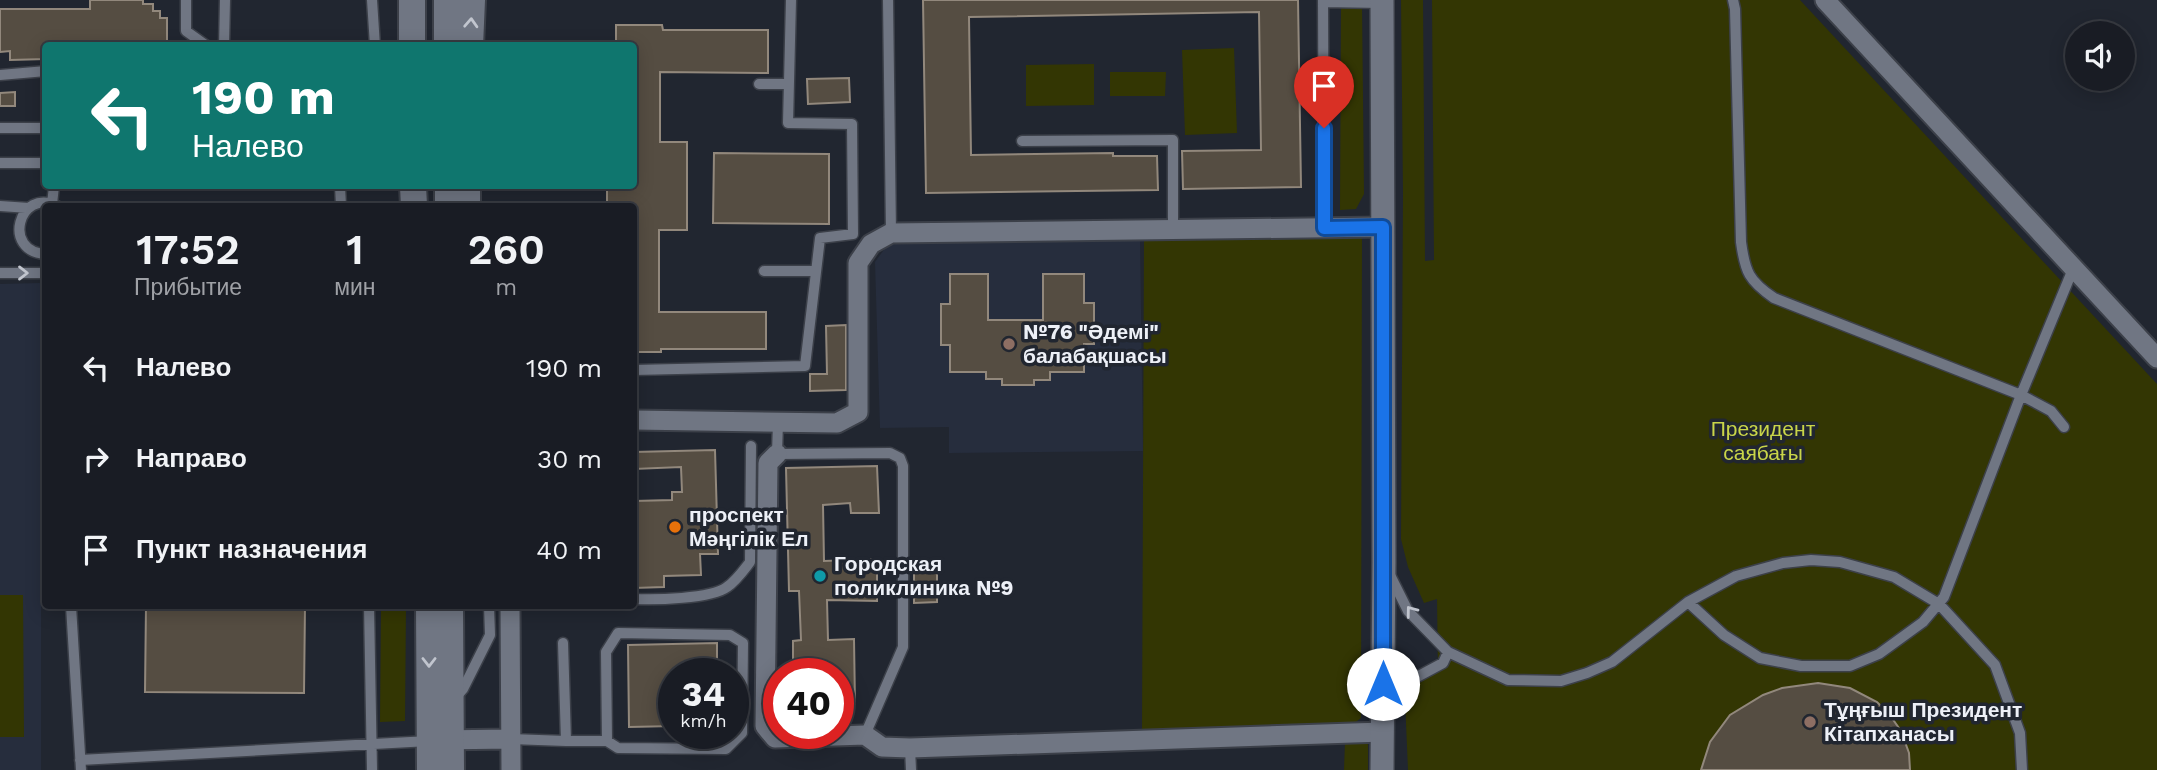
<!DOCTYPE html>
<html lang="ru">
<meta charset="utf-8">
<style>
body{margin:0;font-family:"Work Sans",sans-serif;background:#262931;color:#f1f3f6;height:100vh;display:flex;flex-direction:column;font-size:26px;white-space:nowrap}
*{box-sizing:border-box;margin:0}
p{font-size:23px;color:#9fa1a6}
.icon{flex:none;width:38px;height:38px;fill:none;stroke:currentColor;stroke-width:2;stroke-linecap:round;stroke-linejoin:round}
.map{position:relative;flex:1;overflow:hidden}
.details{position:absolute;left:42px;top:203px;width:595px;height:406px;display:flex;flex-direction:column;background:#191c24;border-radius:7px;box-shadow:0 4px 18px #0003,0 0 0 2px #373a41}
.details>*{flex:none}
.guide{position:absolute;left:42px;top:42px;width:595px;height:147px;border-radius:7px;box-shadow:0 4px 18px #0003,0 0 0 2px #373a41;background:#0f766e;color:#fff;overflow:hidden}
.controls{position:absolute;left:2065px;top:21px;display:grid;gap:14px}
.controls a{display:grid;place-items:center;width:70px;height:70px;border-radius:50%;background:#191c24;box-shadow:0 4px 18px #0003,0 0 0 2px #373a41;font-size:35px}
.speed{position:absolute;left:658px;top:658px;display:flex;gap:14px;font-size:35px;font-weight:700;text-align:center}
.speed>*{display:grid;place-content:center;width:91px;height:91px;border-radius:50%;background:#191c24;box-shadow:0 4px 18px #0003,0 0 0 2px #373a41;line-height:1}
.speed small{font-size:18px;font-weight:400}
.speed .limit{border:10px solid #d22;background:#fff;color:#111}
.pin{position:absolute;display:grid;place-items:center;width:60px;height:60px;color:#fff;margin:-72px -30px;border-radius:50% 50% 50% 0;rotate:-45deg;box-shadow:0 0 7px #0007}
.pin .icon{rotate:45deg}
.me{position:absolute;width:77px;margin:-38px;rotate:0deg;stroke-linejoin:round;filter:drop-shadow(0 0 5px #0008)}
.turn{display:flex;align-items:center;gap:24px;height:147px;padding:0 35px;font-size:32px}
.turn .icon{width:91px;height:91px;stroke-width:2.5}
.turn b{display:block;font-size:49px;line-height:60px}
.eta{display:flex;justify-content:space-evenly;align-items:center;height:119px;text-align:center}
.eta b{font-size:42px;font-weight:600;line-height:49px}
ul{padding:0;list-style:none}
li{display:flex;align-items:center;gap:21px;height:91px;padding:0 35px}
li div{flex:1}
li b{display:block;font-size:26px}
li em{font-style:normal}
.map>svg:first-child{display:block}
.built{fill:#262d3d}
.green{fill:#333603}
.building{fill:#554d42;stroke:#92887c;stroke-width:2}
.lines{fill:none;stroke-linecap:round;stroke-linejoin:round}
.service-casing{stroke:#3c4049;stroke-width:13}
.minor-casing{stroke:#3c4049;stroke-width:23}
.tertiary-casing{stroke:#3c4049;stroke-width:26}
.secondary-casing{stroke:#3c4049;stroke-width:30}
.service{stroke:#707683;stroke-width:10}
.minor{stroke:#707683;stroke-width:19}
.tertiary{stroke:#707683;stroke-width:23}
.secondary{stroke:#707683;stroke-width:26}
.oneway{stroke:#c1c5ce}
.route-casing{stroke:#114b97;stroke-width:18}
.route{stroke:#1a73e8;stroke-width:12}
.education-dot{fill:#8d6e63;stroke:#212630;stroke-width:2.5}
.food-dot{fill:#e8710a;stroke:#212630;stroke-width:2.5}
.culture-dot{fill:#0f9aa8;stroke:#212630;stroke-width:2.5}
.labels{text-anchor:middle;stroke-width:7;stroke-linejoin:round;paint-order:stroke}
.poi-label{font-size:21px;font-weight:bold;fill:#edf0f7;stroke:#212630;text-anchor:start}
.park-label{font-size:21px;fill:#c9d549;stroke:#212630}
</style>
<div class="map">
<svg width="2157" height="770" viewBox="0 0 2157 770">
<rect width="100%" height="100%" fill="#212630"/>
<path class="built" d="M1140,239l3,212 -194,2v-26l-69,1 -5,-166 13,-18z
M41,283v487h-41v-486z"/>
<path class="green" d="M1401,0h22l2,261 9,-1 -2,-260h368l357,384v386h-749l-3,-71c6,-15 18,-21 33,-27l-1,-73 -13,4 -16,-36 -7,-28 2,-345z
M1341,3l21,1 2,190 -8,15 -16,1z
M1234,48l3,85 -52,2 -3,-85z
M1094,64v41l-68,1v-41z
M1110,72h56l-1,24h-55z
M1362,235l-1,483 -8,6 -211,9 2,-496z
M0,595h23l1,142h-24z
M381,606h25l-1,115 -25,1z
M1345,742h23v28h-24z"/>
<path class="building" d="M90,0h53v4h10v7h7v7h7v28h-121v13l-36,1v-9l-10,1v-43h90z
M923,0h375l3,187 -118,2 -1,-38 79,-1 -2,-138 -290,5 2,138 142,-2v3h44l1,34 -232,3z
M616,25h46l1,5h105v43l-108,-1v70h27v88h-28v82h107v37h-105v3h-27v-146h-27v-20h27v-140h-18z
M849,78l1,24 -42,2 -1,-25z
M15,92v14h-15v-13z
M714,153l115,1v70l-116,-1z
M950,274h38v46h55v-46h41v29h10v41h-10v28h-34v8h-16v5h-32v-6h-16v-7h-36v-27h-9v-41h9z
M846,325v65l-36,1v-17h17l-1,-48z
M715,450l3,104h-18l1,21 -37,1v11l-30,1v-87l38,-1v-8h10l-1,-25 -47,2v-17z
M877,466l2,47h-28l-1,-10 -27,2 1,56 53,-2v42l-50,-1 1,40 26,-1 1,65 -17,1v-31h-45v-33l8,-1 -2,-49h-10l-3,-123z
M937,568v34l-23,1v-34z
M146,606h159l-1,87 -159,-1z
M717,643v31h-43v52l-45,1 -1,-82z
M1818,683l32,5 27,14 12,12 12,17 8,22 1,17h-209l9,-28 20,-27 33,-20 19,-7z"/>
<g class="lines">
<g class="service-casing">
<path id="service" d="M186,0v31l21,15
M372,0l3,46
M888,0l3,233
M1323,0l1,228
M1733,0l2,9 6,233c4,30 8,39 33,56l247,97 30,16 13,16
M1323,2l59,1
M224,46l1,-46
M0,75l46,-4
M759,84h30
M0,128h46
M1022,141l151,-1v90
M0,163h46
M340,186l1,20
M52,204l2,-18
M0,206l29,2
M46,254c-45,-2 -27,-67 11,-48
M764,271h52
M0,273h46
M634,370l171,-4 15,-128 33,-4 -1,-110 -64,-1 3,-123
M778,422l-1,32 113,-1 10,5 3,8v181l-38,88
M1389,573l19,38 40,41 60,28 53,1 26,-8 25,-11 76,-60 48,-26 47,-13 28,-3 29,2 54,15 45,27 56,61 25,68 2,37
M634,599c20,1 77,0 93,-12 9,-6 16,-16 23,-25l1,-116
M1688,602l36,33 36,23 41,8h49l29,-12 44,-32 21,-25 77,-202 52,-126
M71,606l10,164
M369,606l3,164
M1383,684l32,-6 28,-15 5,-11
M456,697l7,-8 27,-54 -1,-29
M511,739l55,2 -3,-98
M566,741h41l11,7 108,1 16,-16 1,-90 -13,-8 -112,-2 -12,19 1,89
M910,748l1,22
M80,760l349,-19"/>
</g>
<g class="minor-casing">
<path id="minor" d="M1825,0l332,358
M634,420l203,3 21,-11v-149l13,-19 20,-11 492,-6
M777,454l-9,9 -3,263 10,12 90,-3 17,12 28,1 473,-16
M510,606l1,164
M438,740l73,-1"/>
</g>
<g class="tertiary-casing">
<path id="tertiary" d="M1382,0l2,562 -2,208"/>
</g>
<g class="secondary-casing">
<path id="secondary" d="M412,0v46
M447,0v46
M470,46l2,-46
M413,186l1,20
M448,186v20
M467,206v-20
M429,606l1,164
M450,606l1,164"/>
</g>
<use href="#service" class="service"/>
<use href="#minor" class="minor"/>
<use href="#tertiary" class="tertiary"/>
<use href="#secondary" class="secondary"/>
</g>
<defs><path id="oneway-chevron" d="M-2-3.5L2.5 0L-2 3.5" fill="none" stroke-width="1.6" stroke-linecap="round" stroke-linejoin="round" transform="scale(1.75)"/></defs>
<g class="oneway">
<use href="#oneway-chevron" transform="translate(471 23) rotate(-87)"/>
<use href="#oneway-chevron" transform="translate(23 273)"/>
<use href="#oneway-chevron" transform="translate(1411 611) rotate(-127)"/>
<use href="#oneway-chevron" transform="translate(429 662) rotate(90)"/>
</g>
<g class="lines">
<g class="route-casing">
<path id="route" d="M1324,128v100l59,-1v457"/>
</g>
<use href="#route" class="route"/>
</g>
<g class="education-dot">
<circle cx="1009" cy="344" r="7"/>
<circle cx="1810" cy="722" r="7"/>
</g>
<circle class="food-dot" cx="675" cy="527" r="7"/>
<circle class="culture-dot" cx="820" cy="576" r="7"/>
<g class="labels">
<g class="poi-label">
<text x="1023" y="339">№76 "Әдемі"<tspan x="1023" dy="24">балабақшасы</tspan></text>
<text x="689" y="522">проспект<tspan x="689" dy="24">Мәңгілік Ел</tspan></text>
<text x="834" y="571">Городская<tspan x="834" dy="24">поликлиника №9</tspan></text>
<text x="1824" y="717">Тұңғыш Президент<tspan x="1824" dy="24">Кітапханасы</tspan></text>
</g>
<g class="park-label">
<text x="1763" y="436">Президент<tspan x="1763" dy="24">саябағы</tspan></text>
</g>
</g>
</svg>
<div class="controls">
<a><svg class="icon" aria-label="sound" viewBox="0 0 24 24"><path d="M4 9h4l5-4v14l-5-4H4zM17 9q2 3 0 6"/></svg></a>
</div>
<div class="speed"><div>34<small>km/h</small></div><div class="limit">40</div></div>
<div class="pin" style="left:1324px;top:128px;background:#d93025"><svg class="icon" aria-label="arrive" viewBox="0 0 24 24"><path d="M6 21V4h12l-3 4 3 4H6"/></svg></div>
<svg class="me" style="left:1383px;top:684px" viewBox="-20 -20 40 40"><circle r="19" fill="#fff"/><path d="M0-13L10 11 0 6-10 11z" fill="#1a73e8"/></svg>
<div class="guide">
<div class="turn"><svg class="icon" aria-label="left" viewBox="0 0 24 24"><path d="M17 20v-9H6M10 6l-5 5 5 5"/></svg><div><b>190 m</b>Налево</div></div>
</div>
<section class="details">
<div class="eta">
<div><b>17:52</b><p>Прибытие</p></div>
<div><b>1</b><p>мин</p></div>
<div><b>260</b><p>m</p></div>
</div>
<ul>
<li><svg class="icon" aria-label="left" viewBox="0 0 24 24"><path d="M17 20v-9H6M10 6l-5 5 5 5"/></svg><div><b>Налево</b></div><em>190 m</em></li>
<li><svg class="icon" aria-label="right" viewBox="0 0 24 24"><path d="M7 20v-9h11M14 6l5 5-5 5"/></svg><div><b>Направо</b></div><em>30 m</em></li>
<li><svg class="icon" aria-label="arrive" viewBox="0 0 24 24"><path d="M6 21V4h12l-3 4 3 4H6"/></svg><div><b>Пункт назначения</b></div><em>40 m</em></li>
</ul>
</section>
</div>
